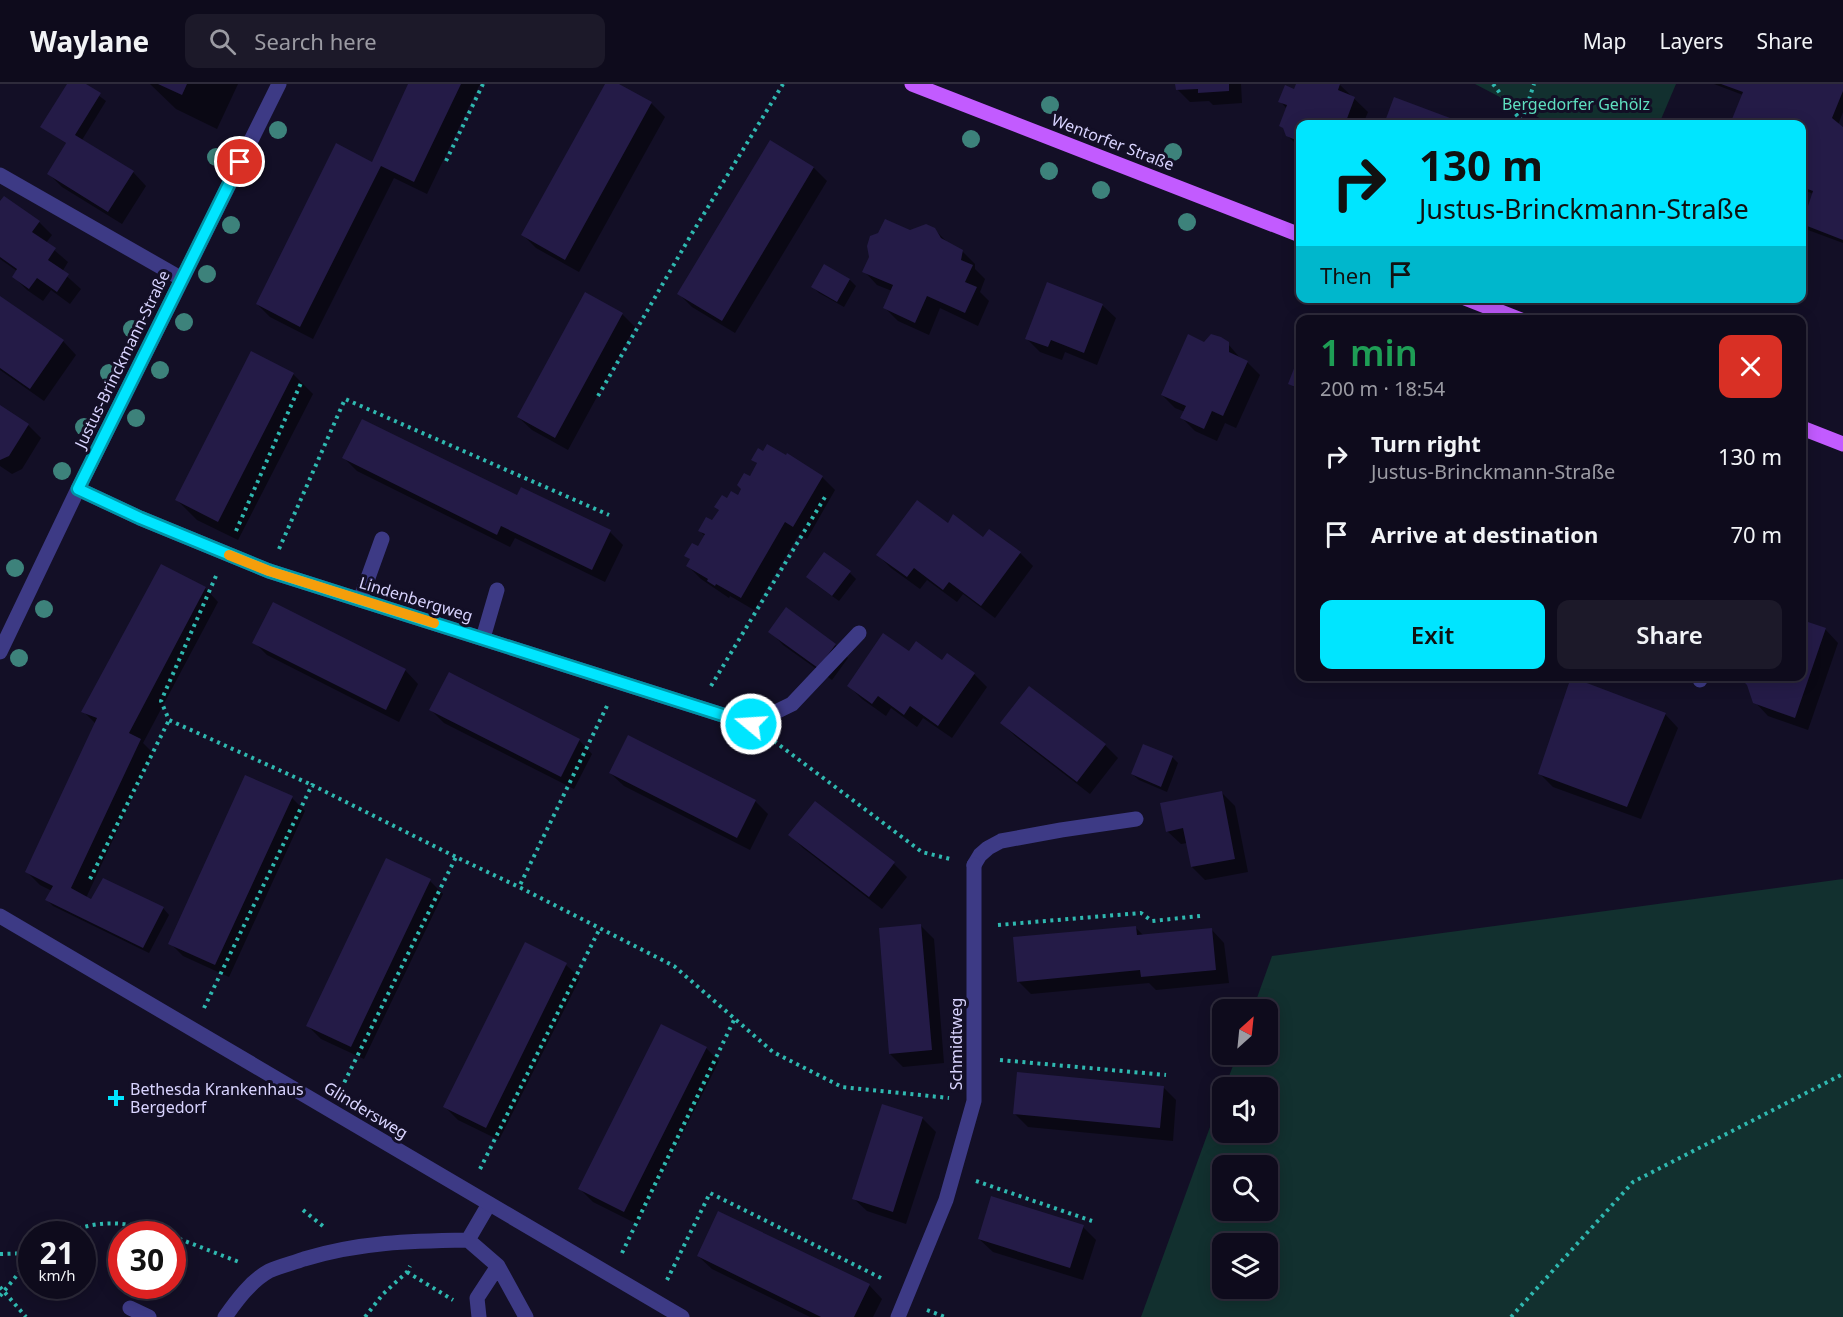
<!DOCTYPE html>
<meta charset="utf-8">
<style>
body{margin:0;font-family:"Noto Sans",sans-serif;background:#1c1929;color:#f1f3f6;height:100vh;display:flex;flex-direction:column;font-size:22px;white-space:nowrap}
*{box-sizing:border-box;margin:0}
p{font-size:20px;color:#9b9ba3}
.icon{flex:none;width:33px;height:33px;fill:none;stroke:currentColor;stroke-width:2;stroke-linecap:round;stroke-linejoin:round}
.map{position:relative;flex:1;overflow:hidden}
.drawer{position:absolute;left:1296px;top:231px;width:510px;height:366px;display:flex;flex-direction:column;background:#0e0b1c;border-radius:12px;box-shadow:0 3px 15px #0003,0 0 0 2px #2e2b3b}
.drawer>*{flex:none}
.top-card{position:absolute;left:1296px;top:36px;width:510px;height:183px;border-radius:12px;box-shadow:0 3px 15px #0003,0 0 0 2px #2e2b3b;background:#00e5ff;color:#111;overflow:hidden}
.needle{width:39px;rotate:27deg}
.buttons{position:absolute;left:1212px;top:915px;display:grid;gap:12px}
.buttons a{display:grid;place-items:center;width:66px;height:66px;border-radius:12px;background:#0e0b1c;box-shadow:0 3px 15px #0003,0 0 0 2px #2e2b3b;font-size:30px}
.speed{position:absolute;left:18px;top:1137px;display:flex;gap:12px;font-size:30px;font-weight:700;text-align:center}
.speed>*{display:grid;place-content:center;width:78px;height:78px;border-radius:50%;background:#0e0b1c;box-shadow:0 3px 15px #0003,0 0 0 2px #2e2b3b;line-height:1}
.speed small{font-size:15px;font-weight:400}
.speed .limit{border:9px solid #d22;background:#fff;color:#111}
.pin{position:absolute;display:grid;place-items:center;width:51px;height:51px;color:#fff;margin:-26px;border:3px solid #fff;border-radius:50%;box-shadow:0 2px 6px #0007}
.me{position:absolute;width:66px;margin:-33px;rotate:288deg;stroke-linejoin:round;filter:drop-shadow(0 0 4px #0008)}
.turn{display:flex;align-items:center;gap:21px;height:126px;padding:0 24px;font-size:27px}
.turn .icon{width:78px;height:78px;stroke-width:2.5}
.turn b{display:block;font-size:42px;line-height:51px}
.then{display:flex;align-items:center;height:57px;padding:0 24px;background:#0003;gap:12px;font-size:22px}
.round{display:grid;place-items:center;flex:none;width:63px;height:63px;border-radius:12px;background:#1c1929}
.headline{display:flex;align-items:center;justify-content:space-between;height:102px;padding:0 24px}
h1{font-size:36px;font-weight:600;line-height:45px;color:#1e9e55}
.button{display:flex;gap:12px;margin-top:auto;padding:12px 24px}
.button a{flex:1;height:69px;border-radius:12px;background:#00e5ff;color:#111;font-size:24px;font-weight:600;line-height:69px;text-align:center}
.button a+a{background:#1c1929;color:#f1f3f6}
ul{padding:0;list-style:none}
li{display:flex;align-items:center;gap:18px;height:78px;padding:0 24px}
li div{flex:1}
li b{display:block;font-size:22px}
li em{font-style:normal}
header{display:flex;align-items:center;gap:36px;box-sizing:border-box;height:84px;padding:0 30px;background:#0e0b1c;border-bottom:2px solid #2e2b3b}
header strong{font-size:28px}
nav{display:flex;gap:33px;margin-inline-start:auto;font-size:21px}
.search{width:420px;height:54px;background:#1c1929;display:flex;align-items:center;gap:15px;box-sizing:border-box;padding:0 21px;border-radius:12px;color:#9b9ba3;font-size:22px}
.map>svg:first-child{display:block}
.green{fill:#12302f;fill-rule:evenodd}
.shadow{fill:#0007}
.building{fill:#241b47}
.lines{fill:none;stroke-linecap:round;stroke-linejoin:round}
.path{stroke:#2fb8b0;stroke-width:4;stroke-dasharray:3 4.5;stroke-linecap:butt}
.service{stroke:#3d3a85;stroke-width:15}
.minor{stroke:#3d3a85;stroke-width:15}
.primary{stroke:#c25bff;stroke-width:15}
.tree{fill:#3d827b}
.route-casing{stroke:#0095a6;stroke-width:15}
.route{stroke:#00e5ff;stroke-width:10}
.slow{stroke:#f59e0b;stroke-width:10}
.poi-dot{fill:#00e5ff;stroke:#130f26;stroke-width:2}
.labels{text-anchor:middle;stroke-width:6;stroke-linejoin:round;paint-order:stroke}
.park-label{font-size:16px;fill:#5fe0c0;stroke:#130f26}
.street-label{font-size:16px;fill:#d9d4ff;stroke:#130f26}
.poi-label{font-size:16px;fill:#d9d4ff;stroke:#130f26;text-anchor:start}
</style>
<header>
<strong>Waylane</strong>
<div class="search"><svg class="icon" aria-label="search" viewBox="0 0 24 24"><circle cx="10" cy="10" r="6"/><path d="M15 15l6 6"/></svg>Search here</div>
<nav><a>Map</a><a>Layers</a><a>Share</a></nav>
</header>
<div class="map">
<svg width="1843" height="1233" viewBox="0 0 1843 1233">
<rect width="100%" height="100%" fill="#130f26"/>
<path class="green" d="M1475,0h201l-17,40h-108z
M1843,795v438h-702l81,-223v38h46v-44l-43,-1 12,-32 31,-1v-44l-15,-1 19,-53zM1222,1082h46v44h-46zM1222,1160h46v44h-46z"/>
<path class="shadow" d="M69,0h14l23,17 -24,39 51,32 13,14 -24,38 -60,-37 -13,-13 18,-30 -25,-17z
M150,0h88l-21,45 -41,-20z
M410,0h70l-53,110 -33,-16 -81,161 -43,-22 -13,-13 115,-140z
M607,0h9l36,20 13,13 -86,155 -43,-24 -13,-13z
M1177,0h64l1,19 -29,2 -4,-4 -19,1 -13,-13z
M1297,0l43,1 28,27 -5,12h-63v24l-12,-12 -1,-27 -7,-8 14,-10z
M1714,0h129v28l-5,13 5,2v116l-35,-13 -6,-7 11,-29 -11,-5v-65h-70l11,-29z
M1395,15l67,25h-77z
M770,58l44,26 13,13 -92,152 -43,-26 -13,-13z
M0,120l39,18 13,13 -6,8 22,19 -6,10 19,17 -11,15 -19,-14 -8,11 -16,-11 -13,-13 3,-6 -17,-12z
M934,145l14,14 14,8 13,13v5l10,10 -5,13 9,9 -11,25 -38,-18 -11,27 -31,-14 -13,-13 7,-17 -15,-6 -13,-14 46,-40z
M825,182l25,14 6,6 -12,21 -25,-14 -6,-6z
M0,214l63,43 13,14 -32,46 -44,-31z
M1102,221l14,13 -19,47 -32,-13 -3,8 -22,-8 -13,-13z
M622,230l13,13 -67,123 -36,-20 -14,-13z
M1205,260h23l13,15 6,3 13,13 -24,53 -11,-5 -8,18 -22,-10 -13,-13 3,-6 -10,-4 -13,-13z
M1300,273v35l-10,-8z
M293,290l20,20 -75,146 -41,-20 -20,-20z
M0,323l28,18 13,13 -19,31 -10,5 -12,-8z
M344,374l173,39 4,-8 89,43 13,13 -18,37 -90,-44 -5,9 -153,-76z
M753,376l69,17 13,13 -28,49 -8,-5 -45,76 -24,-14 -1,2 -28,-19 -13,-13 3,-6 -5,-5 12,-6 7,-13 -5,-5 13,-9 14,-22 11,-3 20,-33z
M948,441l35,14 7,-8 30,22 13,13 -38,52 -32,-24 -6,8 -30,-22 -7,9 -29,-21 -13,-13z
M1802,484l6,6 -6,19z
M850,489l6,6 -17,22 -25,-18z
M205,504l13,14 -75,141 10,10 -67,145 6,3 71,7 6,7 -20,38 -96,-47 -6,-6 5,-9 -12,-6 -13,-13 69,-148 -13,-13z
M1802,537l23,8 13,14 -30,87 -40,-14 -13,-14 -6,-18 -10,-3 -5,-5h68z
M770,547l65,14 13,13 -16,22 -49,-35z
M254,558l151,28 13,14 -19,38 -132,-67z
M910,569l33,9 31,12 13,13 -35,51 -29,-20 -6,9 -26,-19 -5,8 -24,-17 -13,-13z
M431,626l148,30 13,14 -18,35 -130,-66z
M1665,630l13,14 -37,91 -88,-32 -13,-13z
M1002,639l103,22 13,13 -28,36 -75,-58z
M1172,673l6,6 -11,29 -28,-12 -7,-6z
M610,689l145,28 13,13 -18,36 -126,-64z
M1222,709l13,13 13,66 -43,8 -13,-13 -5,-24 -6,1 -14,-13z
M292,714l13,13 -76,166 -46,-21 -13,-13z
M790,751l104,29 13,13 -25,32 -79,-61z
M430,797l13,13 -79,165 -43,-20 -13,-13z
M921,842l13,13 10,124 -41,4 -13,-13z
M1136,844l8,8 67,-7 13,14 5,40 -73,7 -7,-7 -118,11 -13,-13z
M525,860l41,21 14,13 -81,162 -41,-20 -13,-13z
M706,964l13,13 -82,163 -44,-22 -13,-13z
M1163,1003l13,13 -3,41 -145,-14 -13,-13z
M922,1034l14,14 -30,92 -39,-13 -14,-13z
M1083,1143l13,13 -13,40 -90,-28 -14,-13z
M698,1172l171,29 13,14 -9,18h-63l-98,-48z"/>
<path class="building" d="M67,0h19l15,9 -26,42 59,36 -26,41 -61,-38 19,-31 -26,-16z
M158,0h29l-5,11z
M408,0h53l-47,98 -33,-16 -81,161 -44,-23 80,-161 36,19z
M605,0h14l33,18 -87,158 -44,-25z
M1175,0h54v7l-31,2v-4l-22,1z
M1296,0h44l-2,6 17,7 -10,27h-45v13l-4,3 -10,-4 -3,-8 -4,-2 8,-21 -9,-3 7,-17 9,4z
M1721,0h122v7l-11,27 11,9v113l-41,-16 11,-33 -11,-4v-63h-72l13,-32z
M1394,13l72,27h-82z
M770,56l44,27 -92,154 -45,-27z
M4,112l36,25 -8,11 24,16 -8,12 21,14 -12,18 -20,-14 -8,11 -17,-12 5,-8 -17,-12v-56z
M885,135l25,11 16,-6 9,4 6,10 22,12 -2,10 12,5 -8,17 12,5 -12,26 -38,-17 -12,27 -32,-15 10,-23 -31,-13 7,-15 -2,-11 3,-10 8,-3z
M824,180l26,15 -13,23 -26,-15z
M1047,198l56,22 -19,49 -33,-13 -3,7 -23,-8z
M585,208l38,21 -68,125 -38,-21z
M0,212l64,44 -34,49 -30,-21z
M1188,250l16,8 7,-8 10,3 8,5v10l19,9 -25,55 -11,-5 -8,18 -24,-11 6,-12 -25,-11z
M251,267l43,22 -76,149 -43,-22z
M1300,269v36l-12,-5z
M0,321l29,19 -20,32 -9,4z
M362,335l155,76 4,-8 90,43 -19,40 -91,-44 -4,9 -155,-77z
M767,360l19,11 1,-2 36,23 -30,51 -8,-5 -44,76 -25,-14 -1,2 -8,-5 1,-2 -22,-13 4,-7 -6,-3 8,-13 6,3 7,-12 -7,-3 8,-14 6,3 7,-10 -5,-3 8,-12 5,3 4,-7 7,4 3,-6 -4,-4 7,-12 6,3 7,-13 -6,-3 7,-12 5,3z
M917,416l31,23 5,-9 30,23 6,-8 32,23 -40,54 -32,-24 -6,8 -29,-22 -7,9 -31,-22z
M824,468l27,19 -19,25 -26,-19z
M161,480l45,23 -77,146 12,6 -70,149 20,11 12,-21 61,29 -21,41 -98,-48 8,-14 -28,-14 72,-154 -16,-6z
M273,518l133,67 -20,41 -134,-67z
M786,523l50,37 -18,24 -50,-36z
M1802,536l24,8 -31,90 -42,-15 -6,-18 -9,-9h64z
M883,549l26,18 7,-10 26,19 5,-7 28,20 -37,53 -28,-20 -6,9 -26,-19 -6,8 -25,-18z
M449,588l131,67 -19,38 -132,-67z
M1571,593l95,36 -39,94 -89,-33z
M1029,602l77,58 -29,38 -77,-59z
M628,651l128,65 -19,38 -128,-65z
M1143,660l30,12 -12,31 -30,-13z
M245,691l48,21 -78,169 -47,-21z
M1222,707l13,68 -44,8 -8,-39 -17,4 -6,-29z
M815,717l80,61 -26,35 -81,-62z
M386,774l45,21 -80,168 -45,-21z
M921,840l11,126 -43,4 -10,-126z
M1136,842l1,9 75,-7 4,42 -75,7 -1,-7 -123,12 -4,-45z
M525,858l42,21 -81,165 -43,-21z
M661,940l46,23 -83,165 -46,-23z
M1017,988l147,14 -4,42 -147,-14z
M882,1020l41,13 -30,95 -41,-13z
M991,1112l93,29 -14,43 -92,-29z
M718,1127l152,73 -16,33h-33l-124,-61z"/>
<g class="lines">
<path class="path" d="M1493,0l29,38
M1522,37l12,-37
M446,77l37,-77
M598,312l93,-161 92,-151
M236,447l65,-148
M279,465l66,-150 264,116
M216,492l-55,125 8,19 143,65
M711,602l114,-189
M607,622l-88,181 155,79 99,86 69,35 107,11
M774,657l148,111 28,7
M90,795l79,-159
M998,841l143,-12 11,8 48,-5
M204,924l108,-223 144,72
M1000,976l166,15
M341,1005l115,-232 63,30
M480,1085l120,-241
M976,1097l116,40
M303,1126l21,17
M64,1150c39,-17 66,-11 105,0
M172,1152l67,26
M622,1169l113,-235
M0,1170l32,-1
M407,1188l46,28
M667,1196l43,-87 175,87
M0,1203l26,30
M0,1212l32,-39
M927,1226l18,7
M365,1233l18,-23 24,-22 3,-6
M1511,1233l122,-135 210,-108"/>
<path class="service" d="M0,91l182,104
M360,516l22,-61
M483,554l14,-48
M1700,596l2,-4
M751,640l41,-20 67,-71
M974,781l6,-10 8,-7 13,-7 60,-11 75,-11
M468,1156l30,26 28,51
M130,1224l19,9
M225,1233c12,-17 26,-36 44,-46 11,-5 24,-8 35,-12 56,-17 106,-18 164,-19l21,-36
M479,1233l-2,-19 21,-32"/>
<path class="minor" d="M78,405l62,29 129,53 482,153
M0,568l78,-163 201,-405
M0,832l682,401
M898,1233l48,-117 28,-99v-236"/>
<path class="primary" d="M912,0l388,151
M1465,214l56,22
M1802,344l41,16"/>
</g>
<g class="tree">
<circle cx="1050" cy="21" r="9"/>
<circle cx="278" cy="46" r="9"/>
<circle cx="971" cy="55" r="9"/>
<circle cx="1173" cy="68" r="9"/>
<circle cx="216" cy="73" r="9"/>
<circle cx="1049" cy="87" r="9"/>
<circle cx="1101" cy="106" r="9"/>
<circle cx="1187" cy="138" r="9"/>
<circle cx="231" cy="141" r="9"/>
<circle cx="207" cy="190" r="9"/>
<circle cx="184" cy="238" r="9"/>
<circle cx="132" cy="245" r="9"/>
<circle cx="160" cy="286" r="9"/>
<circle cx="109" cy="289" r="9"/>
<circle cx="136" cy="334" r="9"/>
<circle cx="84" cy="343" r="9"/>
<circle cx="62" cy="387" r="9"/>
<circle cx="15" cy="484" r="9"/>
<circle cx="44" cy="525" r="9"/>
<circle cx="19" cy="574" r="9"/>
</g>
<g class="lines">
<g class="route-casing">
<path id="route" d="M240,78l-162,327 62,29 129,53 482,153"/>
</g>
<use href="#route" class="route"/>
<path class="slow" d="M229,471l40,16 165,52"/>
</g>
<path class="poi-dot" d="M113 1005h6v6h6v6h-6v6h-6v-6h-6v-6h6z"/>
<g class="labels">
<g class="park-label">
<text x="1576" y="26">Bergedorfer Gehölz</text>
</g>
<g class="street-label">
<text transform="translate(1113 58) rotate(21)" y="6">Wentorfer Straße</text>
<text transform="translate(122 275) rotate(-64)" y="6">Justus-Brinckmann-Straße</text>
<text transform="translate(416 515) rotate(17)" y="6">Lindenbergweg</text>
<text transform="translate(956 960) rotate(-90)" y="6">Schmidtweg</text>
<text transform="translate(366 1026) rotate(31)" y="6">Glindersweg</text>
</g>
<g class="poi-label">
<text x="130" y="1011">Bethesda Krankenhaus<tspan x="130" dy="18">Bergedorf</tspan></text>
</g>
</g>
</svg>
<div class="buttons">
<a><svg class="needle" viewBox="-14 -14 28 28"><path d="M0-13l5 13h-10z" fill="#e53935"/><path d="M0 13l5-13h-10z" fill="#9b9ba3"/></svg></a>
<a><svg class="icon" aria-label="sound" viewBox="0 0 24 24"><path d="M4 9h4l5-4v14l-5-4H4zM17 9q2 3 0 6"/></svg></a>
<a><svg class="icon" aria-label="search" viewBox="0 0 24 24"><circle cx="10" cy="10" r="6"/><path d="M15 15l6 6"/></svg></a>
<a><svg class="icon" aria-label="layers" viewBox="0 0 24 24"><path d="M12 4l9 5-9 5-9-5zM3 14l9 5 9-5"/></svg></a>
</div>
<div class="speed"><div>21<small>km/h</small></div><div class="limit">30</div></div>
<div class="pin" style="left:240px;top:78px;background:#d93025"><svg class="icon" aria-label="arrive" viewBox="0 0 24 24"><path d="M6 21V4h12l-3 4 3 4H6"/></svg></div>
<svg class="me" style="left:751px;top:640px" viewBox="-20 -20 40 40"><circle r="17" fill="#00e5ff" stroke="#fff" stroke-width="3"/><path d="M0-11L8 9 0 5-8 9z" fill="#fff"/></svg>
<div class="top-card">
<div class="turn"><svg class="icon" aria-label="right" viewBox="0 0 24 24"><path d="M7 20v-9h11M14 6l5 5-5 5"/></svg><div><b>130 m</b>Justus-Brinckmann-Straße</div></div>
<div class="then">Then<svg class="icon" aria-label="arrive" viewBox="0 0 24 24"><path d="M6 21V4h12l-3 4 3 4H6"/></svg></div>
</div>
<section class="drawer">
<div class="headline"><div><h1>1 min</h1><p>200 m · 18:54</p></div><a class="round" style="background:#d93025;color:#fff"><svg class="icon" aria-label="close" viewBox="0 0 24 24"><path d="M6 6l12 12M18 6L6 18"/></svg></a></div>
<ul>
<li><svg class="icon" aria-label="right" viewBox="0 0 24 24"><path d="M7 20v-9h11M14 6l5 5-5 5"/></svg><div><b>Turn right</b><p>Justus-Brinckmann-Straße</p></div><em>130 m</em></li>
<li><svg class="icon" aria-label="arrive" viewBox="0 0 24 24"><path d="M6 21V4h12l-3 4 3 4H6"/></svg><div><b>Arrive at destination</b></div><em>70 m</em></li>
</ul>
<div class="button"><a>Exit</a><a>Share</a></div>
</section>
</div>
